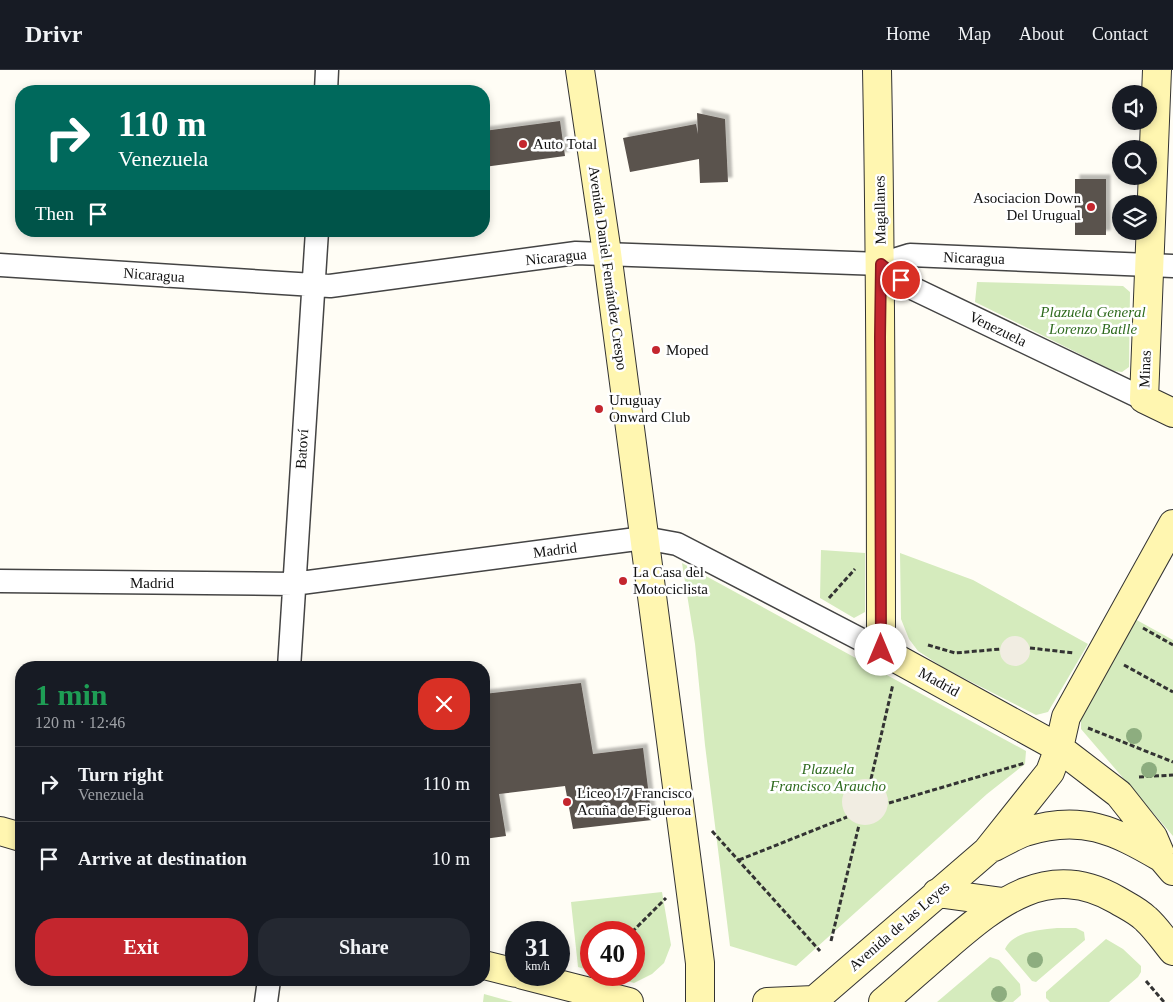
<!DOCTYPE html>
<meta charset="utf-8">
<style>
body{margin:0;font-family:Georgia,serif;background:#242831;color:#f1f3f6;height:100vh;display:flex;flex-direction:column;font-size:19px;white-space:nowrap}
*{box-sizing:border-box;margin:0}
p{font-size:16px;color:#9ea1a6}
.icon{flex:none;width:28px;height:28px;fill:none;stroke:currentColor;stroke-width:2;stroke-linecap:round;stroke-linejoin:round}
.map{position:relative;flex:1;overflow:hidden}
.sheet{position:absolute;left:15px;top:591px;width:475px;height:325px;display:flex;flex-direction:column;background:#171b24;border-radius:20px;box-shadow:0 2px 8px #0003}
.sheet>*{flex:none}
.banner{position:absolute;left:15px;top:15px;width:475px;height:152px;border-radius:20px;box-shadow:0 2px 8px #0003;background:#00695c;color:#fff;overflow:hidden}
.controls{position:absolute;left:1112px;top:15px;display:grid;gap:10px}
.controls a{display:grid;place-items:center;width:45px;height:45px;border-radius:50%;background:#171b24;box-shadow:0 2px 8px #0003;font-size:25px}
.speed{position:absolute;left:505px;top:851px;display:flex;gap:10px;font-size:25px;font-weight:700;text-align:center}
.speed>*{display:grid;place-content:center;width:65px;height:65px;border-radius:50%;background:#171b24;box-shadow:0 2px 8px #0003;line-height:1}
.speed small{font-size:12px;font-weight:400}
.speed .limit{border:8px solid #d22;background:#fff;color:#111}
.pin{position:absolute;display:grid;place-items:center;width:42px;height:42px;color:#fff;margin:-21px;border:2px solid #fff;border-radius:50%;box-shadow:0 1px 5px #0007}
.me{position:absolute;width:55px;margin:-28px;rotate:0deg;stroke-linejoin:round;filter:drop-shadow(0 0 4px #0008)}
.turn{display:flex;align-items:center;gap:18px;height:105px;padding:0 20px;font-size:22px}
.turn .icon{width:65px;height:65px;stroke-width:2.5}
.turn b{display:block;font-size:35px;line-height:42px}
.then{display:flex;align-items:center;height:48px;padding:0 20px;background:#0003;gap:10px;font-size:19px}
.round{display:grid;place-items:center;flex:none;width:52px;height:52px;border-radius:20px;background:#242831}
.overview{display:flex;align-items:center;justify-content:space-between;height:85px;padding:0 20px}
h1{font-size:30px;font-weight:700;line-height:38px;color:#1e9e55}
.cta{display:flex;gap:10px;margin-top:auto;padding:10px 20px}
.cta a{flex:1;height:58px;border-radius:20px;background:#c4262e;color:#fff;font-size:20px;font-weight:700;line-height:58px;text-align:center}
.cta a+a{background:#242831;color:#f1f3f6}
ul{padding:0;list-style:none}
li{display:flex;align-items:center;gap:15px;height:75px;padding:0 20px;border-top:1px solid #363941}
li div{flex:1}
li b{display:block;font-size:19px}
li em{font-style:normal}
header{display:flex;align-items:center;gap:30px;box-sizing:border-box;height:70px;padding:0 25px;background:#171b24;border-bottom:1px solid #363941}
header strong{font-size:24px}
nav{display:flex;gap:28px;margin-inline-start:auto;font-size:18px}
.map>svg:first-child{display:block}
.green{fill:#d5ebbd}
.plaza{fill:#f1ede2}
.building{fill:#5a524d;filter:url(#shadow)}
.lines{fill:none;stroke-linecap:round;stroke-linejoin:round}
.street-casing{stroke:#444;stroke-width:25}
.secondary-casing{stroke:#333;stroke-width:30}
.path{stroke:#333;stroke-width:3;stroke-dasharray:5 2.5;stroke-linecap:butt}
.street{stroke:#fff;stroke-width:22}
.secondary{stroke:#fff6b0;stroke-width:28}
.tree{fill:#8dad7f}
.route-casing{stroke:#7f191e;stroke-width:12}
.route{stroke:#c4262e;stroke-width:9}
.poi-dot{fill:#c4262e;stroke:#fff;stroke-width:2}
.labels{text-anchor:middle;stroke-width:5;stroke-linejoin:round;paint-order:stroke}
.poi-label{font-size:15px;fill:#111;stroke:#fff;text-anchor:start}
.street-label{font-size:15px;fill:#111;stroke:#fff}
.park-label{font-size:15px;font-style:italic;fill:#2f6b1f;stroke:#fff}
</style>
<header>
<strong>Drivr</strong>
<nav><a>Home</a><a>Map</a><a>About</a><a>Contact</a></nav>
</header>
<div class="map">
<svg width="1173" height="932" viewBox="0 0 1173 932">
<defs>
<filter id="shadow"><feDropShadow dx="4.5" dy="-4.5" stdDeviation="1" flood-color="#0004"/></filter>
</defs>
<rect width="100%" height="100%" fill="#fffdf5"/>
<path class="green" d="M977,212l146,4 7,6 -1,75 -7,5 -8,-1 -139,-69z
M821,480l44,3v59l-11,6 -34,-20z
M900,483l73,27 115,64 -40,68 -12,3 -92,-47 -26,-17 -9,-12 -8,-20z
M682,493l344,188 -1,13 -38,30 -191,172 -66,-20 -25,-201 -10,-101z
M1133,548l40,22v196l-92,-107v-15z
M662,822l9,53 -7,18 -12,11 -18,9 -28,-8h28v-43h-43v39l-13,-4 -7,-65z
M1057,858h19l8,4 1,8 -49,42 -4,-1 -27,-32c8,-18 35,-19 52,-21z
M1106,869l17,10 18,17v6l-3,5 -29,25h-59l-4,-4v-6z
M990,887l9,3 21,24 1,11 -8,7h-76z
M484,924l29,8h-30z"/>
<path class="plaza" d="M1000 581a15 15 0 1 1 30 0a15 15 0 1 1-30 0Z
M842 732a23 23 0 1 1 46 0a23 23 0 1 1-46 0Z"/>
<path class="building" d="M697,43l28,6 3,63 -28,1 -1,-24 -69,13 -7,-34 73,-14 2,10z
M560,51l5,35 -81,11v-36z
M1075,109h31v56h-31z
M581,613l12,71 50,-6 9,72 -79,9 -8,-43 -66,8 7,42 -22,3v-145z"/>
<g class="lines">
<g class="street-casing">
<path id="street" d="M326,21l1,-21
M881,194l29,23 234,112
M0,195l330,21 246,-33 305,11 29,-9 263,11
M0,511l293,3 351,-46 33,6 204,106
M289,598l28,-437
M266,932l3,-22"/>
</g>
<g class="secondary-casing">
<path id="secondary" d="M580,0l27,183 85,648 8,62v39
M877,0c4,193 4,386 4,580l178,98 60,46 34,43 9,21 11,13
M1157,0l-13,329 29,14
M0,761l21,6
M994,777c10,-5 20,-11 31,-15 56,-18 89,-2 137,26
M937,823l66,9
M484,895l32,8
M523,905l106,27
M767,932l47,-2
M812,932l175,-151 63,-79 9,-24 7,-31 107,-193
M883,932c21,-18 42,-37 63,-55 51,-44 103,-87 171,-47 10,6 21,11 29,19 10,9 18,21 27,32"/>
</g>
<path class="path" d="M829,528l26,-29
M1143,558l30,17
M928,575l27,8 46,-4
M1030,578l44,5
M1124,595l49,27
M1088,658l85,34
M1139,707l34,-2
M871,709l22,-95
M889,733l136,-40
M712,761l108,120
M739,790l108,-43
M632,862l34,-34
M831,871l28,-116
M1146,911l18,21"/>
<use href="#street" class="street"/>
<use href="#secondary" class="secondary"/>
</g>
<g class="tree">
<circle cx="1134" cy="666" r="8"/>
<circle cx="1149" cy="700" r="8"/>
<circle cx="1035" cy="890" r="8"/>
<circle cx="999" cy="924" r="8"/>
</g>
<g class="lines">
<g class="route-casing">
<path id="route" d="M881,580l-1,-313 1,-73 20,16"/>
</g>
<use href="#route" class="route"/>
</g>
<g class="poi-dot">
<circle cx="523" cy="74" r="5"/>
<circle cx="1091" cy="137" r="5"/>
<circle cx="656" cy="280" r="5"/>
<circle cx="599" cy="339" r="5"/>
<circle cx="623" cy="511" r="5"/>
<circle cx="567" cy="732" r="5"/>
</g>
<g class="labels">
<g class="poi-label">
<text x="533" y="79">Auto Total</text>
<text x="1081" y="133" text-anchor="end">Asociacion Down<tspan x="1081" dy="17">Del Urugual</tspan></text>
<text x="666" y="285">Moped</text>
<text x="609" y="335">Uruguay<tspan x="609" dy="17">Onward Club</tspan></text>
<text x="633" y="507">La Casa del<tspan x="633" dy="17">Motociclista</tspan></text>
<text x="577" y="728">Liceo 17 Francisco<tspan x="577" dy="17">Acuña de Figueroa</tspan></text>
</g>
<g class="street-label">
<text transform="translate(880 140) rotate(-91)" y="5">Magallanes</text>
<text transform="translate(556 187) rotate(-6)" y="5">Nicaragua</text>
<text transform="translate(974 188) rotate(2)" y="5">Nicaragua</text>
<text transform="translate(608 198) rotate(82)" y="5">Avenida Daniel Fernández Crespo</text>
<text transform="translate(154 205) rotate(4)" y="5">Nicaragua</text>
<text transform="translate(998 259) rotate(26)" y="5">Venezuela</text>
<text transform="translate(1145 299) rotate(-88)" y="5">Minas</text>
<text transform="translate(302 379) rotate(-86)" y="5">Batoví</text>
<text transform="translate(555 480) rotate(-7)" y="5">Madrid</text>
<text x="152" y="518">Madrid</text>
<text transform="translate(939 612) rotate(29)" y="5">Madrid</text>
<text transform="translate(899 856) rotate(-41)" y="5">Avenida de las Leyes</text>
</g>
<g class="park-label">
<text x="1093" y="247">Plazuela General<tspan x="1093" dy="17">Lorenzo Batlle</tspan></text>
<text x="828" y="704">Plazuela<tspan x="828" dy="17">Francisco Araucho</tspan></text>
</g>
</g>
</svg>
<div class="controls">
<a><svg class="icon" aria-label="sound" viewBox="0 0 24 24"><path d="M4 9h4l5-4v14l-5-4H4zM17 9q2 3 0 6"/></svg></a>
<a><svg class="icon" aria-label="search" viewBox="0 0 24 24"><circle cx="10" cy="10" r="6"/><path d="M15 15l6 6"/></svg></a>
<a><svg class="icon" aria-label="layers" viewBox="0 0 24 24"><path d="M12 4l9 5-9 5-9-5zM3 14l9 5 9-5"/></svg></a>
</div>
<div class="speed"><div>31<small>km/h</small></div><div class="limit">40</div></div>
<div class="pin" style="left:901px;top:210px;background:#d93025"><svg class="icon" aria-label="arrive" viewBox="0 0 24 24"><path d="M6 21V4h12l-3 4 3 4H6"/></svg></div>
<svg class="me" style="left:881px;top:580px" viewBox="-20 -20 40 40"><circle r="19" fill="#fff"/><path d="M0-13L10 11 0 6-10 11z" fill="#c4262e"/></svg>
<div class="banner">
<div class="turn"><svg class="icon" aria-label="right" viewBox="0 0 24 24"><path d="M7 20v-9h11M14 6l5 5-5 5"/></svg><div><b>110 m</b>Venezuela</div></div>
<div class="then">Then<svg class="icon" aria-label="arrive" viewBox="0 0 24 24"><path d="M6 21V4h12l-3 4 3 4H6"/></svg></div>
</div>
<section class="sheet">
<div class="overview"><div><h1>1 min</h1><p>120 m · 12:46</p></div><a class="round" style="background:#d93025;color:#fff"><svg class="icon" aria-label="close" viewBox="0 0 24 24"><path d="M6 6l12 12M18 6L6 18"/></svg></a></div>
<ul>
<li><svg class="icon" aria-label="right" viewBox="0 0 24 24"><path d="M7 20v-9h11M14 6l5 5-5 5"/></svg><div><b>Turn right</b><p>Venezuela</p></div><em>110 m</em></li>
<li><svg class="icon" aria-label="arrive" viewBox="0 0 24 24"><path d="M6 21V4h12l-3 4 3 4H6"/></svg><div><b>Arrive at destination</b></div><em>10 m</em></li>
</ul>
<div class="cta"><a>Exit</a><a>Share</a></div>
</section>
</div>
